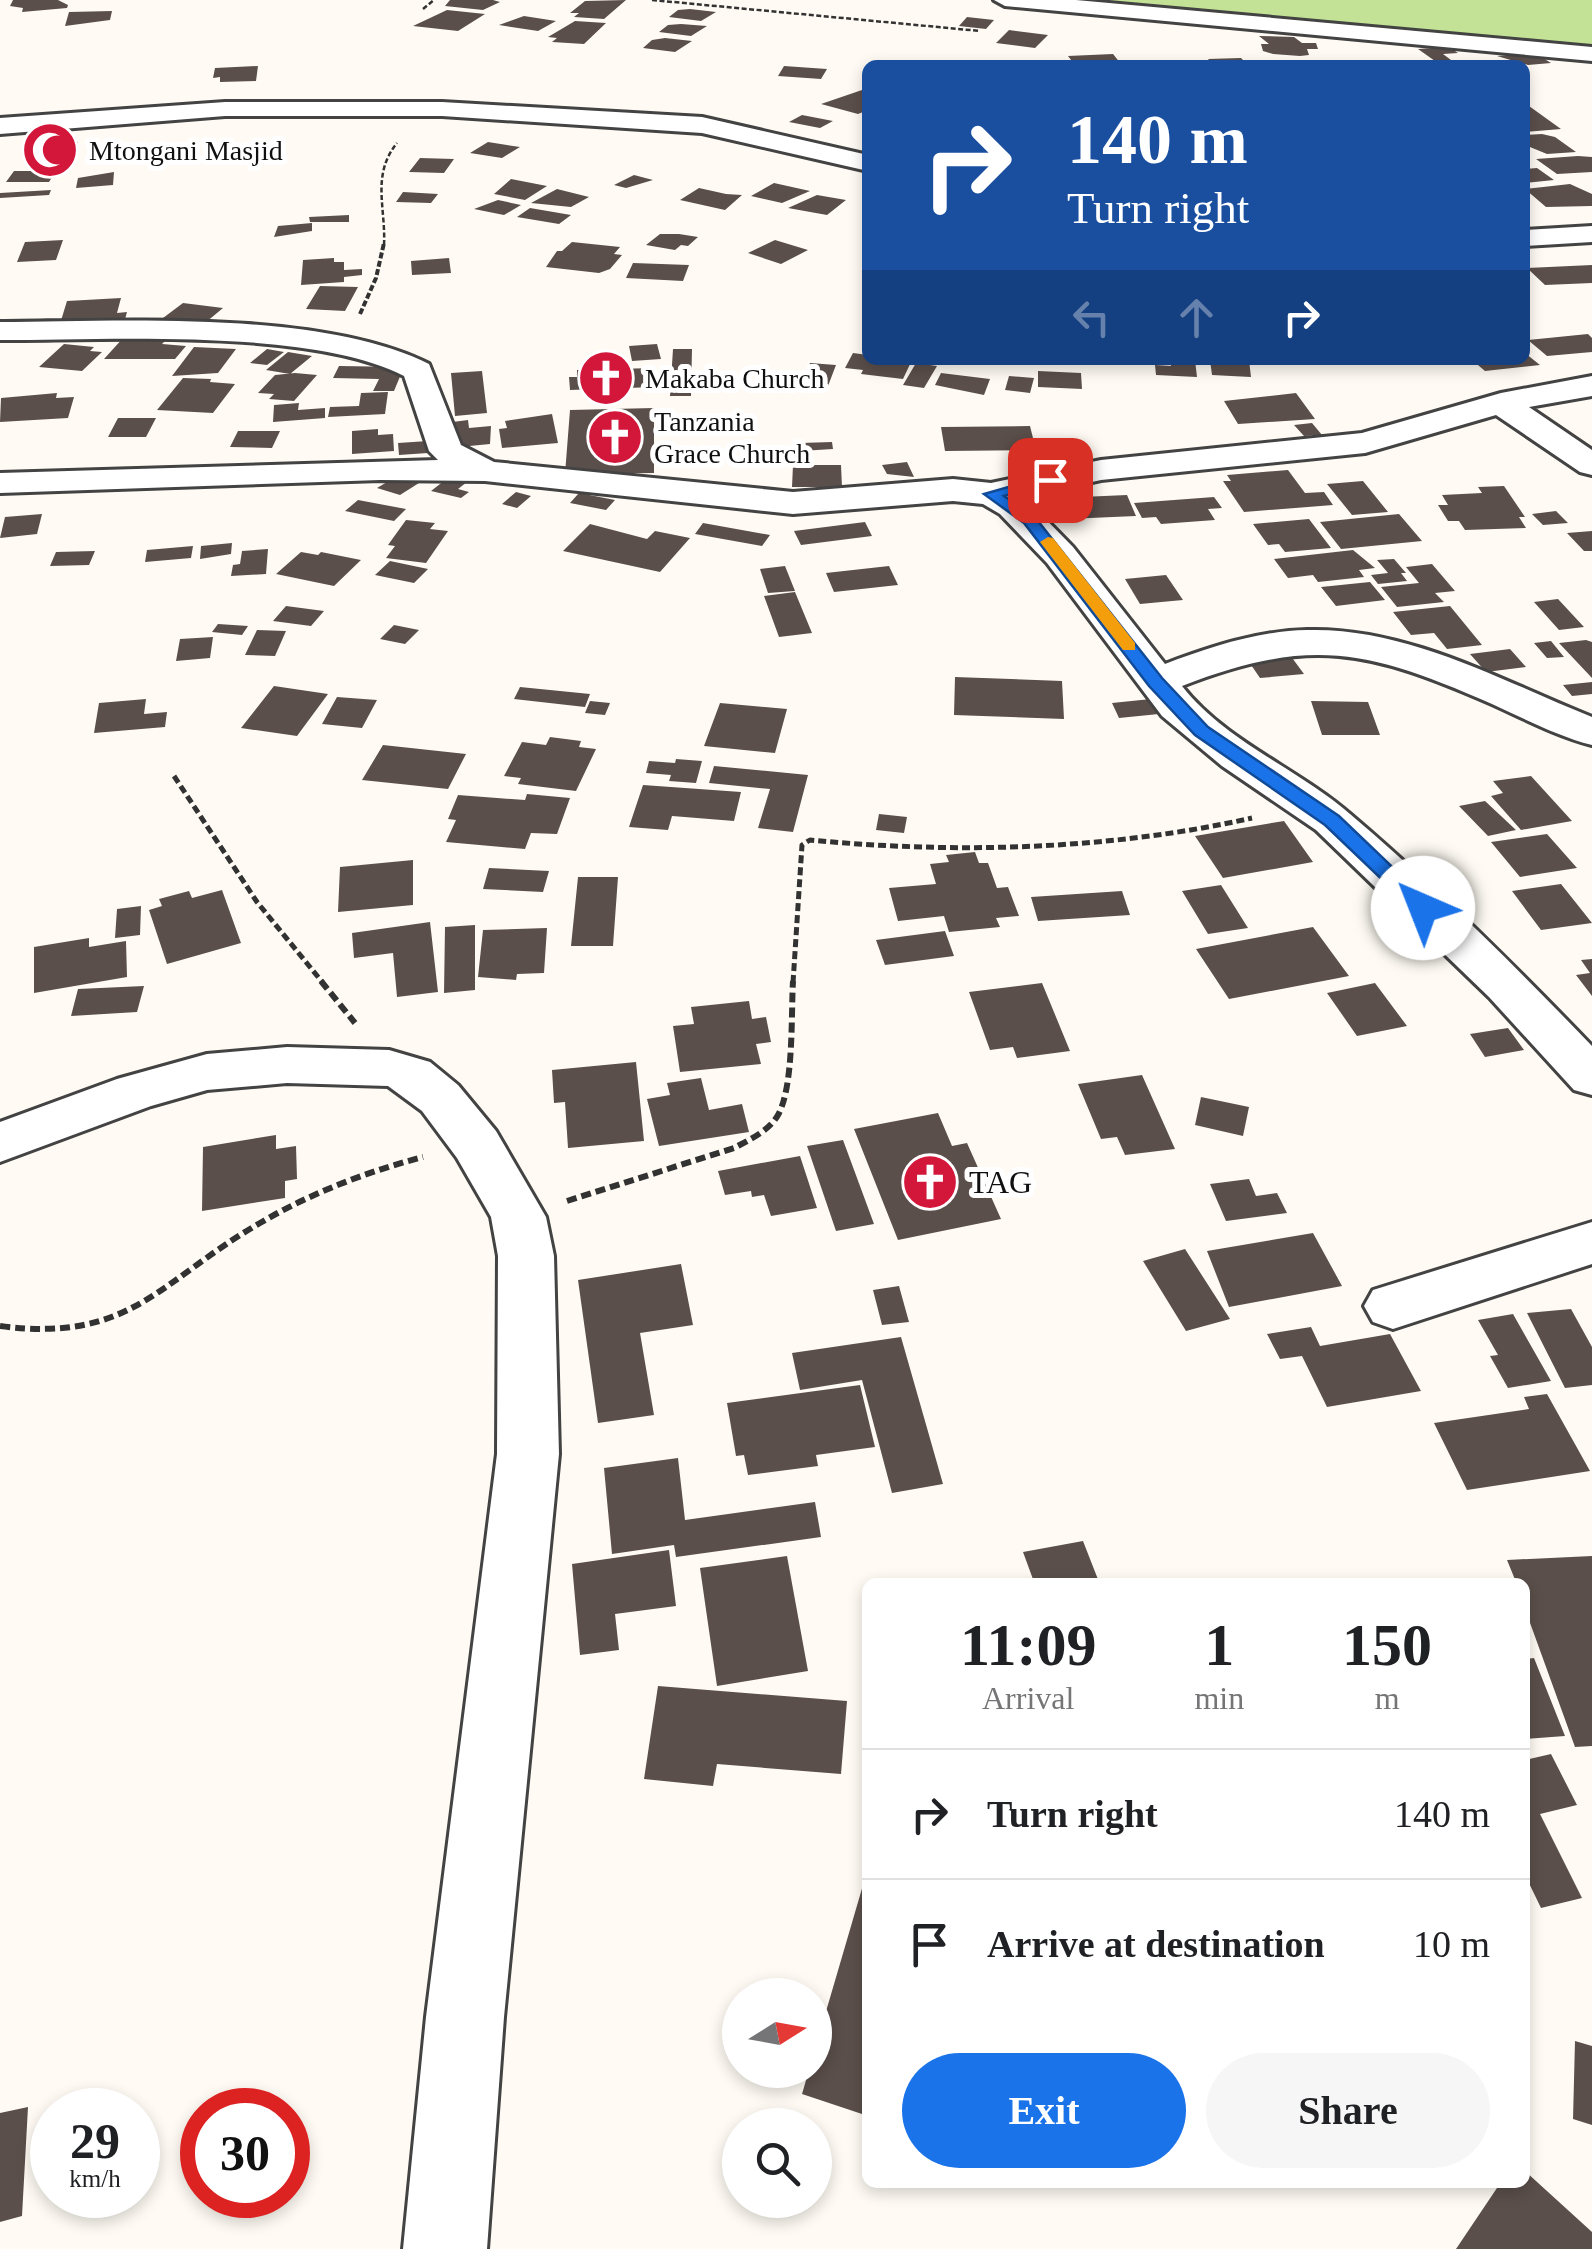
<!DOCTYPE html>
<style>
body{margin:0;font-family:Georgia,serif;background:#f6f6f6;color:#202124;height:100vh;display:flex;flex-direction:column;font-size:38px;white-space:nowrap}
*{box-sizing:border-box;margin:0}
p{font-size:32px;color:#757577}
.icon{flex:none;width:55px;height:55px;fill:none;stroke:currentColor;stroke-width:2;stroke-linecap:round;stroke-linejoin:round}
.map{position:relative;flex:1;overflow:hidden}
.panel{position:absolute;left:862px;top:1578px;width:668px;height:610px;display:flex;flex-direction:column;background:#fff;border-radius:15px;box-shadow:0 5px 15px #0003}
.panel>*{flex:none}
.hud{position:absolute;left:862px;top:60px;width:668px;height:305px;border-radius:15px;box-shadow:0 5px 15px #0003;background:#1a4fa0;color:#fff;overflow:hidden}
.needle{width:65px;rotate:79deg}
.controls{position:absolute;left:722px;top:1978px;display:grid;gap:20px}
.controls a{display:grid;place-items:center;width:110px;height:110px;border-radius:50%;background:#fff;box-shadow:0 5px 15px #0003;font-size:50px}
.speed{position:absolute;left:30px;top:2088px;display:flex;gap:20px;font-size:50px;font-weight:700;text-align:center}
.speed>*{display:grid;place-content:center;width:130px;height:130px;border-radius:50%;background:#fff;box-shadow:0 5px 15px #0003;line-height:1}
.speed small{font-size:25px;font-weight:400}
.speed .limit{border:15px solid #d22;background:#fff;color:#111}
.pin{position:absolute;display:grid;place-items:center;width:85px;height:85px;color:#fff;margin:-42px;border-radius:20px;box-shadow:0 5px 15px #0006}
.me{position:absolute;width:110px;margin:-55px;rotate:316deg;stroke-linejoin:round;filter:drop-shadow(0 0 8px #0008)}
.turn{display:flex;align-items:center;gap:35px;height:210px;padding:0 40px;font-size:45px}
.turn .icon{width:130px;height:130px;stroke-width:2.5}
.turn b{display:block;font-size:70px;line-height:85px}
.lanes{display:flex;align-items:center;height:95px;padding:0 40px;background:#0003;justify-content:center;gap:50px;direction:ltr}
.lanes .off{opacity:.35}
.eta{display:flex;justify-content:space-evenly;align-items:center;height:170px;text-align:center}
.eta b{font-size:60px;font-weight:700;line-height:70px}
.button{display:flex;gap:20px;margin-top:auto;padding:20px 40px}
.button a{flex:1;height:115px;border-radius:60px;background:#1a73e8;color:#fff;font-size:40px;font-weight:700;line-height:115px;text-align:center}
.button a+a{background:#f6f6f6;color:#202124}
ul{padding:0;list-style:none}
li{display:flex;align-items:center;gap:30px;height:130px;padding:0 40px;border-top:2px solid #e0e0e0}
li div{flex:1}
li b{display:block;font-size:38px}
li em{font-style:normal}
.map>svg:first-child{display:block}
.forest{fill:#c3e295}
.building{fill:#5b4f4b}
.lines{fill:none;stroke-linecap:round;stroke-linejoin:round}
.minor-casing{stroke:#434343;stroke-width:6}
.path-far3{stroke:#323232;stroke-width:2.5;stroke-dasharray:5 2.5;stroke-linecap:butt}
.path-far2{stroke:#323232;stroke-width:4;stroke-dasharray:6 2.5;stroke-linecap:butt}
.path-far1{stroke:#323232;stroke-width:5;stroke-dasharray:8 4;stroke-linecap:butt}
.path{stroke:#323232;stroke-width:6;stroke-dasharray:10 5;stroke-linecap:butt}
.minor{fill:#fff;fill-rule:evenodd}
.route{fill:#1a73e8;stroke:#114b97;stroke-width:2.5}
.slow{fill:#f59e0b}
.labels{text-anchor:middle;stroke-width:10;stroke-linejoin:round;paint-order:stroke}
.far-poi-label{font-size:28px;fill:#101010;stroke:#fff;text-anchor:start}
.poi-label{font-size:32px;fill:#101010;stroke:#fff;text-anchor:start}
</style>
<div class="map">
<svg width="1592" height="2249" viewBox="0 0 1592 2249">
<rect width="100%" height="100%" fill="#fffbf4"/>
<path class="forest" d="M1034,0h558v51z"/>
<path class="building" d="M13,0h45l10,5 -1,3 -45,4 1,-4 -13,-2z
M450,0h43l7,2 -17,8 -38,-4z
M626,0l-22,19 -30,-2 5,-4h-9l15,-12z
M690,9l26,3 -15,9 -32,-4 9,-7z
M447,10l38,4 -27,17 -45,-5z
M112,11l-2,9 -45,6 4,-14z
M524,16l32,5 -18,10 -39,-6z
M967,17l27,3 -8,9 -27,-3z
M575,21l31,2 -22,21 -32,-2 5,-4 -9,-1z
M681,24l26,2 -16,10 -32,-4 9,-7z
M1009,30l39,5 -13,13 -39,-5z
M1259,36l35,1 8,6h14l2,6h-11l2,6 -9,1 -27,-2 -10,-3 -2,-7h8z
M665,38l27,3 -17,11 -32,-4 9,-8z
M1449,47l9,6 -15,1 8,6 -16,1 -17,-12z
M1535,53l16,10 -23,2 -31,-9z
M1113,54l8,10 -46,1 -7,-9z
M1241,58l7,7h-35l-5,-6z
M258,66l-2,15 -36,1v-5l-7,1 2,-10z
M784,66l43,3 -6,10 -43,-3z
M862,90l6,2v18l-10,4 -37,-10z
M1529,106l32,23 -36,3v-25z
M802,115l31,6 -13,7 -31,-6z
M1542,134l13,3 21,15 -29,2 -22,-9v-10z
M78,142l-9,21 -34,2 10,-21z
M488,142l32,5 -18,11 -32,-5z
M1578,156l14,1v15l-35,2 -21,-15z
M420,158l34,1 -10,14 -35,-1z
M1537,168l17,12 -29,3v-14z
M14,171h42l-7,11h-43z
M114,172l-1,13 -37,3 2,-10z
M634,175l19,5 -27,8 -12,-3z
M511,179l36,7 -22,14 -31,-6z
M774,183l36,8 -28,12 -31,-7z
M1570,184l22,10v12l-46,1 -21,-18z
M699,188l27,6 16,1 -17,15 -45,-10z
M557,189l32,8 -18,10 -40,-4z
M51,190l-2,5 -49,3v-5z
M403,192l35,2 -7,9 -35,-1z
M817,195l29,5 -19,15 -39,-7z
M498,200l23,5 -17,10 -30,-6z
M530,208l41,7 -12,9 -42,-7z
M349,215v7h-39l-1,-5z
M312,223v8l-38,6 4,-11z
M660,234h19l19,3 -10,9 -7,-1 -6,5 -29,-5z
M63,240l-7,20 -39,2 8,-20z
M775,240l33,10 -27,14 -33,-11z
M572,242l48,5 -6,7 8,1 -12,14 -11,4 -53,-6 11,-16h5z
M334,258v4h10v8l18,-1v6l-18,2v5l-43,3 2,-25z
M449,258l2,15 -39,2 -1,-14z
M633,263l56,2 -6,16 -57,-3z
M1592,265v18l-47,2 -18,-17z
M320,286l38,1 -13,24 -39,-2z
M121,298l-4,15 10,-1 -3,11 -65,4 8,-26z
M183,303l40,5 -30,25 -42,-6z
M1588,334l4,4v14l-45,4 -19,-16z
M124,337l42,3 -4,4 24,2 -11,13h-71z
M64,344l30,3 -4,4 12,1 -20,19 -43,-4z
M657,344l4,15 -29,2 -3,-15z
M194,347l42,2 -18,24 -46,3z
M267,349l17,3 -17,13 -17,-2z
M673,349h19l-1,47h-21z
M288,352l24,4 -22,18 -24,-4z
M853,353l15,2v5h44l-9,19 -42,-5 2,-4 -18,-2z
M1525,353l15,12 -55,6 -13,-11h53z
M1170,360h25l2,17 -41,-2 -1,-10 16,1z
M1210,360h39l2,17 -39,-2z
M810,363l26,2 -8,21 -26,-3z
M916,363l21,3 -13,22 -21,-3z
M339,366l65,1 -10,24h-21l6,-12 -46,-1z
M654,368l1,19 -85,3 -1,-13h8v-7z
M482,371l5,42 -32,3 -4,-43z
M1038,371l43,2 1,16 -44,-2z
M295,373l22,2 -23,26 -25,-2 5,-5 -16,-1 17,-18z
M941,373l49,6 -6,16 -49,-10z
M1009,376l25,2 -4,15 -25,-3z
M183,378l28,1 -1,3 25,2 -22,29 -56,-3z
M388,392l-3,22 -57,3 2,-10 29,-1 2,-13z
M57,393l-1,5 18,-1 -6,21 -68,4 1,-24z
M1296,393l19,26 -77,5 -14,-23z
M299,403l-1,7 27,-2v10l-52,4 1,-17z
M654,408v65l-89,1 5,-64z
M552,414l6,29 -56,5 -3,-19 8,-1 -2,-7z
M118,418h38l-10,19h-38z
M468,420l1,8 22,-2 -1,18 -41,4 -4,-25z
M1312,423l10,12 -18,1 -10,-11z
M1030,426l6,24 -91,1 -4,-24z
M378,429v6l15,-1 1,17 -42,3v-23z
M238,431h42l-8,17 -42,-1z
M428,441v12l-29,2 -1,-12z
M832,442l1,7 -32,2 -1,-8z
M907,462l7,15 -27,-3 -5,-9z
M793,465h48l1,22h-50z
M1288,470l17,23 19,-1 9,13 -89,7 -21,-31h8l-4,-6z
M397,476l22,7 -19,12 -23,-7z
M449,477l18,5 -9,7 11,3 -8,6 -30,-7z
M1363,481l25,31 -36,3 -25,-31z
M1504,486l21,31h-6l7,11 -61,2 -6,-9h-11l-10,-16h10l-6,-10 40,-2 -4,-6z
M516,492l15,4 -14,12 -15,-4z
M579,493l36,7 -9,10 -36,-7z
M1127,495l9,21 -92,4 -8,-21z
M1214,497l8,11 -14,1 7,11 -54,4 -5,-7 -14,1 -8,-15z
M358,500l48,9 -12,12 -49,-10z
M1556,511l12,12 -25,2 -11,-11z
M42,514l-5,20 -37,4 5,-21z
M1399,514l23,27 -81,8 -21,-27z
M1309,519l22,29 -46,4 -6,-8 -11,1 -15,-21z
M406,520l29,3 -5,6 18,2 -22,32 -40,-5 9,-12 -7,-1z
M865,522l7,14 -71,9 -7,-14z
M703,523l67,12 -8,11 -67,-12z
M590,524l57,15 8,-8 35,7 -30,34 -97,-21z
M1592,531v20h-8l-17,-18z
M232,543l-1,11 -31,5 1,-13z
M193,546l-2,12 -46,4 2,-12z
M268,549l-2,25 -35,2 2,-11 7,-1 2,-13z
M1353,550l22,18 -16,2 5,7 -46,5 -5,-7 -25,3 -14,-19z
M95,551l-6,14 -39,1 6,-14z
M301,552l17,3 3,-3 40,8 -27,26 -58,-12z
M1394,559l12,14h-5l6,8 -29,3 -7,-9 17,-2 -11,-13z
M390,561l38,8 -14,14 -39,-8z
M1432,564l23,27 -20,2 9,9 -47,5 -16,-20 38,-4 -13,-16z
M785,566l10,25 -27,2 -8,-24z
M889,566l9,19 -64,7 -8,-19z
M1166,575l17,25 -43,4 -15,-25z
M1370,582l15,18 -49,6 -15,-19z
M795,592l17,41 -33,4 -15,-41z
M1558,599l26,28 -25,3 -25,-28z
M286,606l38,5 -13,15 -38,-5z
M1450,606l32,39 -35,4 -13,-16 -23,2 -18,-23z
M218,624l30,2 -6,9 -30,-3z
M394,625l25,5 -14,14 -25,-5z
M257,630l29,1 -11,25 -30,-1z
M213,637l-3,21 -34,3 4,-22z
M1586,640l6,2v36l-33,-35z
M1551,641l13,16 -17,1 -13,-15z
M1510,649l16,18 -40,5 -16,-18z
M1290,655l14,19 -44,4 -13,-19z
M955,677l107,4 2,38 -110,-4z
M1592,682v12l-20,2 -9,-11z
M274,686l54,8 -31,42 -56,-8z
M520,687l70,7 -5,13 -71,-8z
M337,697l40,3 -15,28 -40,-4z
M146,699l-2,15 23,-2 -2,15 -71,6 5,-30z
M1151,699l8,15 -40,4 -7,-15z
M590,701l20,2 -5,12 -20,-2z
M1311,701l57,1 12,33h-58z
M720,703l67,6 -12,44 -71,-7z
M550,737l31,4 -2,6 17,2 -20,42 -58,-7 3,-6 -17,-2 18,-34 24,3z
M383,745l83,9 -18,35 -86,-9z
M676,759l26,2 -6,22 -27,-2 2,-6 -25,-2 3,-12 26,2z
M714,766l94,9 -15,57 -35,-4 12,-39 -61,-6z
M1531,776l41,45 -51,9 -30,-34 12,-3 -10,-12z
M643,785l98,7 -7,29 -62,-5 -4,14 -39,-3z
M527,794l43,4 -13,36 -26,-1 -6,16 -79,-7 10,-22 -8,-1 10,-24 67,5z
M1485,801l31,29 -28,6 -29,-30z
M879,814l28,3 -3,16 -28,-3z
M1284,821l29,41 -90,16 -28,-42z
M1547,834l30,34 -57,9 -29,-35z
M975,852l4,11h9l9,25 11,-1 11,29 -23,2 4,9 -51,5 -5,-16 -46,5 -9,-33 47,-4 -6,-20 19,-2 -3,-7z
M413,860v45l-75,7 2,-45z
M489,868l60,3 -6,21 -60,-3z
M578,877h40l-5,69h-42z
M1561,884l31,39 -51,7 -29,-39z
M1221,885l27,43 -40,6 -26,-43z
M222,890l19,53 -74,21 -18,-54 13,-4 -3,-7 30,-8 3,7z
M1122,891l8,24 -92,6 -7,-24z
M141,906l-1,29 -25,3 2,-29z
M430,922l8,70 -41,5 -4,-44 -39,5 -2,-25z
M475,925v65l-31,3 1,-66z
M1313,927l36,49 -120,23 -33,-50z
M547,928l-3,45 -27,1 -1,6 -38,-3 5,-47z
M945,931l9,25 -69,9 -9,-25z
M89,938v9l37,-6 1,36 -93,16v-46z
M1592,959v37l-16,-21 14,-2 -9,-13z
M1042,983l28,68 -53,7 -4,-11 -23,3 -21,-58z
M1375,983l32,43 -50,10 -30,-43z
M144,986l-7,26 -66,4 7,-27z
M749,1001l3,18 14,-2 5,25 -15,2 5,20 -81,8 -7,-46 21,-2 -3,-17z
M1508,1028l16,22 -39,7 -15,-23z
M636,1062l8,79 -76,7 -3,-46 -11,1 -2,-33z
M1142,1075l33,74 -50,6 -8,-18 -16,2 -23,-55z
M701,1078l8,32 33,-6 7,28 -90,14 -12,-47 23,-4 -3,-12z
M1201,1097l48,10 -6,29 -48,-11z
M938,1113l14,33 15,-3 34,76 -103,21 -44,-111z
M276,1135v14l20,-3 1,33 -12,2v17l-83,13 1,-64z
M843,1140l31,84 -38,7 -29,-85z
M800,1156l17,52 -46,8 -7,-21 -12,2 -1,-6 -26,4 -7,-24z
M1249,1179l7,17 21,-3 10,20 -61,8 -16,-37z
M1313,1233l29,53 -113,21 -22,-56z
M1185,1249l45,70 -44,12 -43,-70z
M681,1264l12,61 -53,8 14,82 -56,8 -20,-143z
M899,1286l10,36 -27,3 -9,-35z
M1571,1309l21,38v38l-27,3 -38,-75z
M1513,1314l38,67 -43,7 -18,-32 8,-1 -20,-35z
M1311,1327l9,19 70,-12 31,57 -94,16 -25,-51 -22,3 -13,-25z
M901,1337l42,147 -51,9 -30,-113 -62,10 -8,-37z
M860,1385l15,62 -59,8 2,11 -70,9 -4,-20 -8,1 -9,-53z
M1547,1394l43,77 -123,19 -33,-67 95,-14 -5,-12z
M678,1458l7,62 130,-18 6,35 -145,20 -2,-12 -62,9 -8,-86z
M1083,1541l16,41h-65l-11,-30z
M669,1550l7,56 -61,8 4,36 -39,5 -8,-91z
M787,1556l21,115 -91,15 -17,-118z
M1592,1556v190l-17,1 -50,-138v-27h-9l-9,-22z
M1534,1658l31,78 -40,3v-80z
M658,1686l189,15 -6,73 -124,-10 -4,22 -69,-7z
M1551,1754l26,51 -37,9 42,84 -41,10 -16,-33v-115z
M868,1868v248l-66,-22 7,-24h6v-21z
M1575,2041l17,5v79l-19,-6z
M28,2107l-6,109 -22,6v-109z
M1525,2171l67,61v17h-136l45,-67h24z"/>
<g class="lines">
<g class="minor-casing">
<path id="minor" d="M994,0h82l516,47v14l-587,-55z
M225,102h217l260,15 166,38v16l-166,-38 -260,-17h-217l-225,18v-16z
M1592,226v16l-67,4v-16z
M0,322c122,-1 322,-12 429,42l32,81 33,17 299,30 160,-13 38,4 110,-23 261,-27 139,-40 91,-17v20l-63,11 63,43v25l-12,-3 -84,-57 -131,38 -264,27 -77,17 49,50 92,117c45,-17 93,-33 142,-34 100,-3 195,51 285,87v28c-35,-9 -67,-26 -100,-41 -124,-54 -181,-68 -310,-18 44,56 115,82 168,128 85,72 165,152 242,232v49l-18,-5 -85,-93 -173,-167 -94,-64 -60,-50 -115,-153 -47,-49 -17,-10 -30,-3 -160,13 -308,-33 -105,-1 -380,13v-20l438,-13 -9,-9 -25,-75c-93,-48 -296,-36 -404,-36z
M287,1047l102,3 41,12 28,23 38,46 50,86 8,39 5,198 -55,563 -17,232h-84l23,-232 71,-563 1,-198 -7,-39 -34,-59 -35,-47 -34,-25 -101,-3 -80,7 -56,16 -151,56v-40l117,-43 90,-25z
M1592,1222v42l-199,65 -20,-7 -9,-16 9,-16z"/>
</g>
<path class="path-far3" d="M652,0l328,31
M423,9l11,-9
M384,245c2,-37 -13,-70 13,-102"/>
<path class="path-far2" d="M360,314l16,-36 8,-35"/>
<path class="path-far1" d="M174,776l83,126 66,81
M793,983l9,-138 8,-5c146,14 299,10 442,-22"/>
<path class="path" d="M321,981l34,42
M567,1201l167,-53c15,-8 35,-17 44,-33 16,-29 13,-100 15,-134
M0,1326c131,17 158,-44 260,-103 51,-30 106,-51 163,-66"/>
<use href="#minor" class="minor"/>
</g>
<path class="route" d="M1050,475l5,1v7l-51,13 30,20 128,162 46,49 131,89 91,87v9h-14l-91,-87 -130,-90 -46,-49 -125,-163 -40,-29z"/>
<path class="slow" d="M1048,537l5,1 82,105v7h-12l-83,-108z"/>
<defs>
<g id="mosque-disc" transform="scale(2.875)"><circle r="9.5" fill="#d2173b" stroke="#fff"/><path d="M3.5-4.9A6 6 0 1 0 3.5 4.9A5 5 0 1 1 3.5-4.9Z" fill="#fff"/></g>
<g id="church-disc" transform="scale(2.875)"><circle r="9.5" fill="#d2173b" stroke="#fff"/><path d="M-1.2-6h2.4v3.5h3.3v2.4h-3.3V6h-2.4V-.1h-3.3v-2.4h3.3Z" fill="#fff"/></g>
</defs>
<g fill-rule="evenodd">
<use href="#mosque-disc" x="50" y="150"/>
<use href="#church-disc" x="606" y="378"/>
<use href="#church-disc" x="615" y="437"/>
<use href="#church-disc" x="930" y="1182"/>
</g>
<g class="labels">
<g class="far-poi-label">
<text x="89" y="160">Mtongani Masjid</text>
<text x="645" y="388">Makaba Church</text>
<text x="654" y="431">Tanzania<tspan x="654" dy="32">Grace Church</tspan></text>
</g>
<g class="poi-label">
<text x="969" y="1193">TAG</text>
</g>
</g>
</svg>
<div class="controls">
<a><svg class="needle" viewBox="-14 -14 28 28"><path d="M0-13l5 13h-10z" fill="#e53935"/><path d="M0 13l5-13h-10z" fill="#757577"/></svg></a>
<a><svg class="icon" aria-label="search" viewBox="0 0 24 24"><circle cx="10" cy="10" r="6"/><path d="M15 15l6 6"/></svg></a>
</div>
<div class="speed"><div>29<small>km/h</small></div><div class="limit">30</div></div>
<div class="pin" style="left:1050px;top:480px;background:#d93025"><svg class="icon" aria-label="arrive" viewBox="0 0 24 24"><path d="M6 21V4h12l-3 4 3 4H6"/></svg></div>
<svg class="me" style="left:1423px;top:908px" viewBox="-20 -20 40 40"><circle r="19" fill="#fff"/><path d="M0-13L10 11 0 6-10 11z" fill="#1a73e8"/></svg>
<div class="hud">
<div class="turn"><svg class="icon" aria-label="right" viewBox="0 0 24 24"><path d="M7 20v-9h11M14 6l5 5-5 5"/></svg><div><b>140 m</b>Turn right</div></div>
<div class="lanes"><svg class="icon off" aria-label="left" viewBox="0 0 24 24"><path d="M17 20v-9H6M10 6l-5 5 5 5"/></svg><svg class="icon off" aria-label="ahead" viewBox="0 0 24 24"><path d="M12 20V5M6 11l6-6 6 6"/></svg><svg class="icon" aria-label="right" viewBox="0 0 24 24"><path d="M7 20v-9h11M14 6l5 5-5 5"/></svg></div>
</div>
<section class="panel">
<div class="eta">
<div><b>11:09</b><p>Arrival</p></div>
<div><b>1</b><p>min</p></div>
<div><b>150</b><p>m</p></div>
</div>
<ul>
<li><svg class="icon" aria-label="right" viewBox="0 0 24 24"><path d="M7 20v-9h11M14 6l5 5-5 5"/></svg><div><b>Turn right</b></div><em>140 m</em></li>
<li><svg class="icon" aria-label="arrive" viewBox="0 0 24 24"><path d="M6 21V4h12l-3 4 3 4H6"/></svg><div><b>Arrive at destination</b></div><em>10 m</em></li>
</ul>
<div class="button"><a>Exit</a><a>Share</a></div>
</section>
</div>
